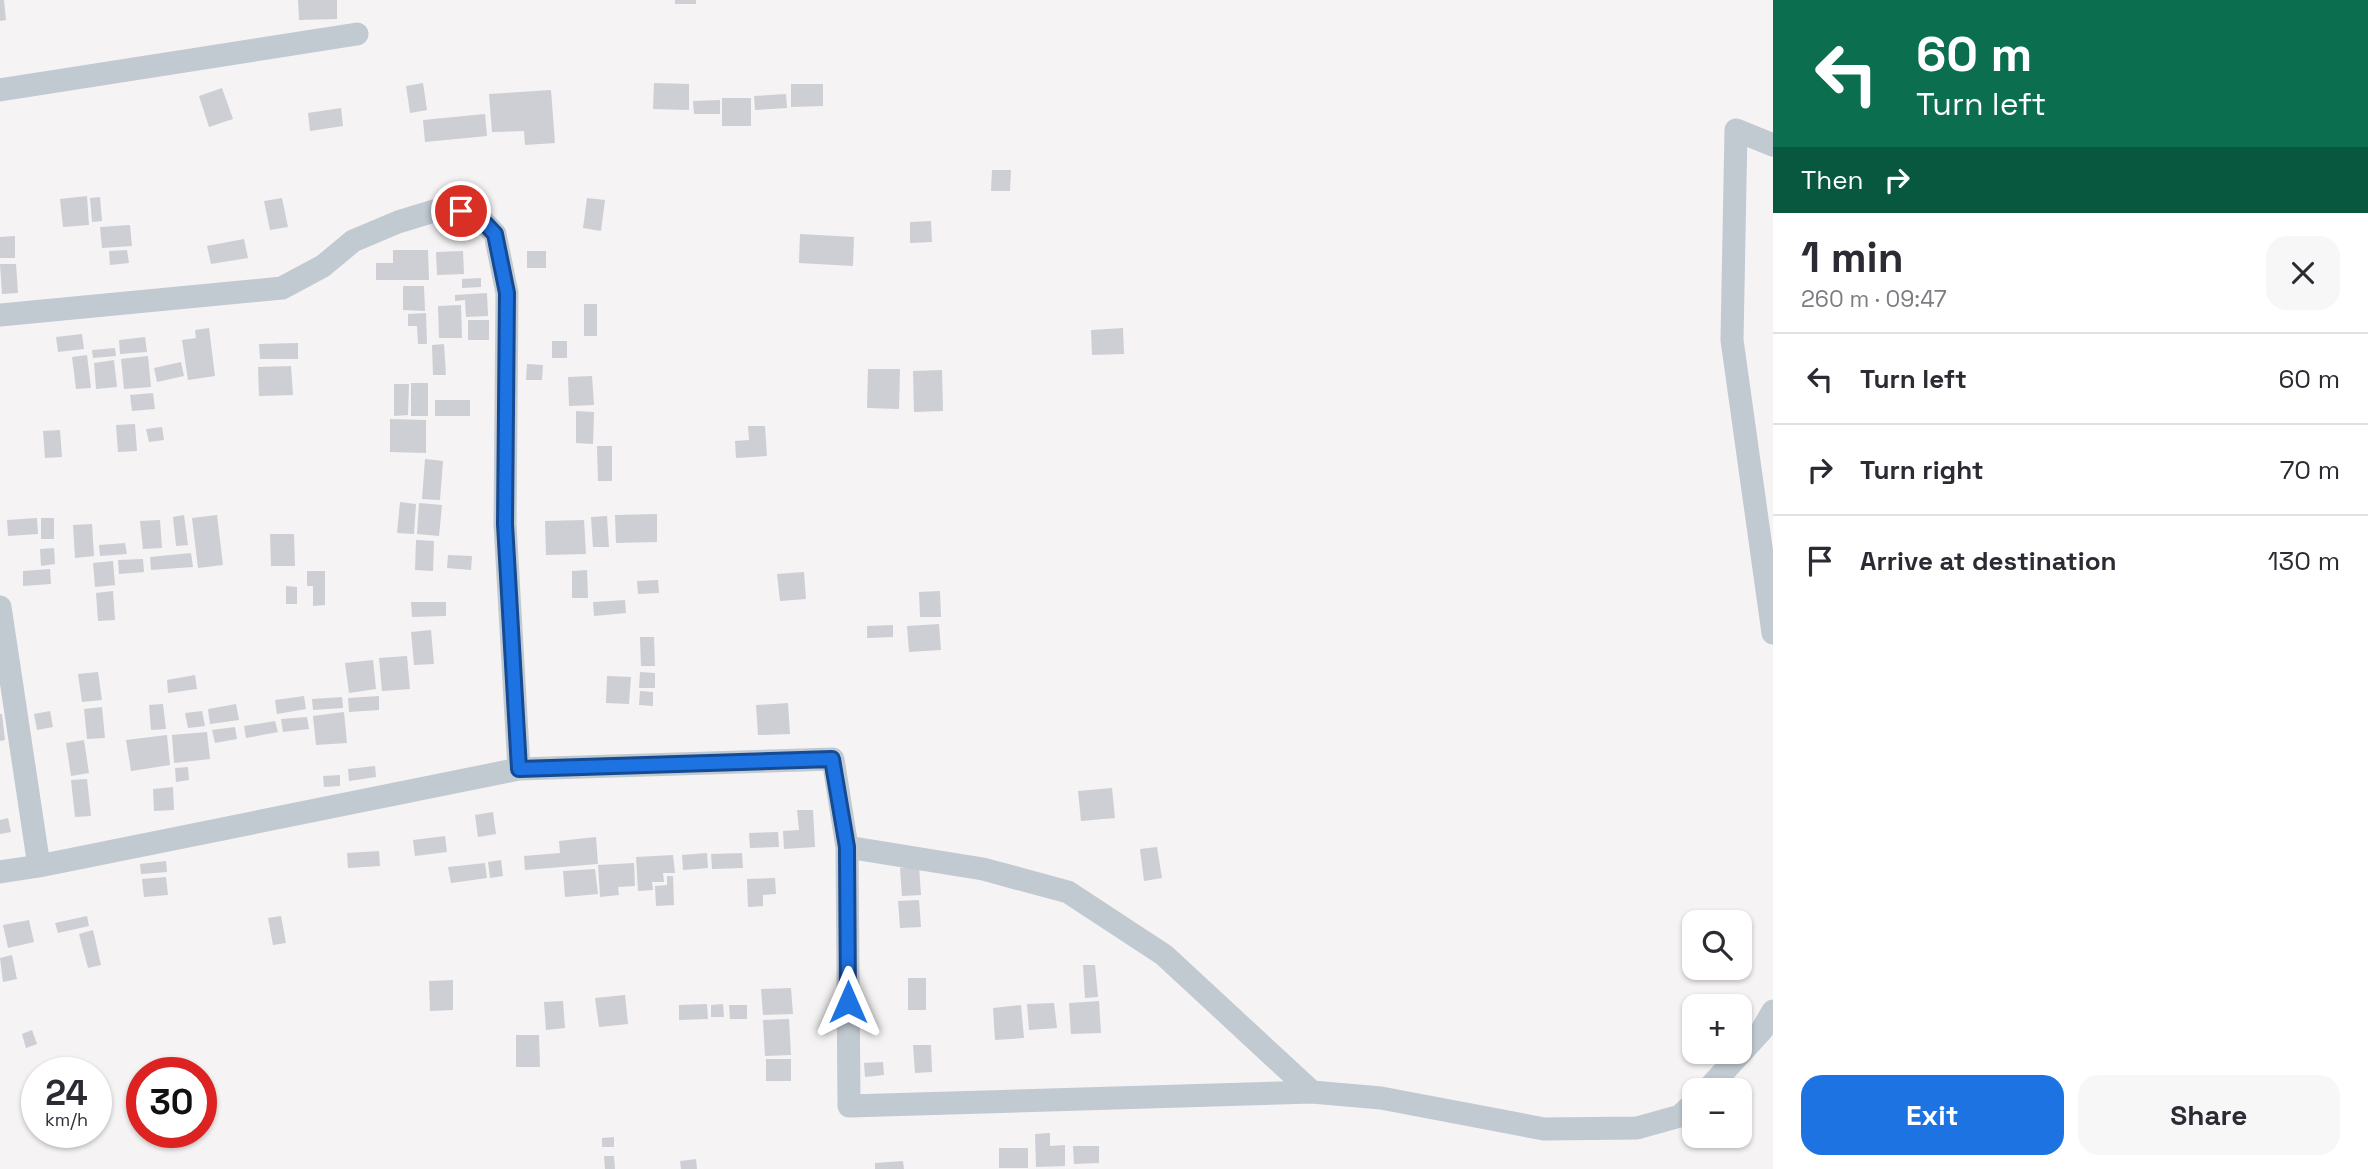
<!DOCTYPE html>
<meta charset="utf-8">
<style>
body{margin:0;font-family:"Space Grotesk",sans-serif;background:#f7f7f7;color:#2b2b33;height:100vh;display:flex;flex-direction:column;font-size:26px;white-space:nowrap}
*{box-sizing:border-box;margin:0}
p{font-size:23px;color:#7c7c81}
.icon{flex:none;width:38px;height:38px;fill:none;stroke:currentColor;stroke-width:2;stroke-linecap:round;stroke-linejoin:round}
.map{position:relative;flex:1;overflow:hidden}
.side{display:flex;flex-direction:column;background:#fff;width:595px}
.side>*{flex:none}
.hud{background:#0b6e4f;color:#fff;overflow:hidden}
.tools{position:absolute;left:1682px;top:910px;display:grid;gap:14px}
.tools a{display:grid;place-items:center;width:70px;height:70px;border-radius:14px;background:#fff;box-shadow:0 2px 5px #0004;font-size:35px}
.speed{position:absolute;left:21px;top:1057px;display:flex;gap:14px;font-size:35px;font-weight:700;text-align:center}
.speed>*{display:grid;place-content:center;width:91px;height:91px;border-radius:50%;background:#fff;box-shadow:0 2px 5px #0004;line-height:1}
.speed small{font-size:18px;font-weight:400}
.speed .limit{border:10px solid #d22;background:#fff;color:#111}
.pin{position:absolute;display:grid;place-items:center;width:60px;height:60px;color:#fff;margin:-30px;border:4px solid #fff;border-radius:50%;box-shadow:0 2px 7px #0007}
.me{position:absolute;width:77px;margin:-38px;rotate:0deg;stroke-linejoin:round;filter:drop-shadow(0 0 5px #0008)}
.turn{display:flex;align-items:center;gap:24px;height:147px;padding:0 28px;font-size:32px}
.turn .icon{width:91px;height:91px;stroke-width:2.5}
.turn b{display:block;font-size:49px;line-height:60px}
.then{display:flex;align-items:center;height:66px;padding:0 28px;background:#0003;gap:14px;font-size:26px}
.round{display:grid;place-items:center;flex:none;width:74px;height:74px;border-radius:21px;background:#f7f7f7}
.head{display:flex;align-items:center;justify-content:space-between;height:119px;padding:0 28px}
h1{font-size:42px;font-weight:700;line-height:52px}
.primary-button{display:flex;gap:14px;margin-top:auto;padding:14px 28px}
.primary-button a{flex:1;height:80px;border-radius:21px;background:#1e73e3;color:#fff;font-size:28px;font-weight:700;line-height:80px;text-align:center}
.primary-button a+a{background:#f7f7f7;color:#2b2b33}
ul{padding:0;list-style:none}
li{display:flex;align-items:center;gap:21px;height:91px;padding:0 28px;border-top:2px solid #e1e1e2}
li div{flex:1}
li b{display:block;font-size:26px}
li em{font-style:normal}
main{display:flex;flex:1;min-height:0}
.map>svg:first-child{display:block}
.building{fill:#cdcfd4}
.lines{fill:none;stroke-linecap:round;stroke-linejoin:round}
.minor{stroke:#c1c9d1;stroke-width:23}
.route-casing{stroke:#144b94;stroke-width:18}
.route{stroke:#1e73e3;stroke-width:12}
</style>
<main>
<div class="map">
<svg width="1773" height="1169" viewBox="0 0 1773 1169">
<rect width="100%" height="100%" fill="#f5f3f3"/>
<path class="building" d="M0,0h4l2,20 -6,1z
M298,0h39v19l-38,1z
M675,0h21v4h-21z
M423,83l4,27 -17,3 -4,-27z
M654,83l35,1v26l-36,-1z
M791,84h32v22l-32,1z
M222,88l11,31 -24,8 -10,-31z
M551,90l4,53 -30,2 -1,-14 -32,1 -3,-38z
M786,94l1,14 -32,2 -1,-14z
M722,98h29v28h-29z
M720,100v14h-26l-1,-13z
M341,108l2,18 -33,5 -2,-18z
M485,114l2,22 -62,6 -2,-22z
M992,170h19l-1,21h-19z
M87,196l2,29 -26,2 -3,-28z
M100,197l2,24 -10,1 -2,-24z
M282,198l6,29 -18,3 -6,-29z
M587,198l18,2 -4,31 -18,-3z
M931,221l1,21 -22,1v-21z
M130,225l2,21 -30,2 -2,-21z
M800,234l54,3 -1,29 -54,-3z
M15,236v22h-15v-21z
M244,239l4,19 -37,6 -4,-18z
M127,250l2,13 -19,2 -1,-14z
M393,250h35l1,30h-53v-17h17z
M463,251l1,23 -27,1 -1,-23z
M527,251h19v17h-19z
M0,264h16l2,29 -16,1z
M481,278v9l-19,1v-9z
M403,286h21l1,25 -22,-1z
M487,293l1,23 -22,1 -1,-17 -10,1v-6z
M584,304h13v32h-13z
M461,305l1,33h-23l-1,-32z
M426,313l1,31h-9l-1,-18h-9v-12z
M468,320h21v20h-21z
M209,328l6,48 -27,4 -6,-40 14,-2 -1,-8z
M1123,328l1,26 -32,1 -1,-25z
M82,334l2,15 -26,3 -2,-15z
M145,337l2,15 -27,2 -1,-14z
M552,341h15v17h-15z
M298,343v16h-38l-1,-15z
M444,344l2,31h-13l-1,-30z
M115,348l1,8 -23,2 -1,-8z
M87,355l4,33 -15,1 -4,-32z
M148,356l3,31 -27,2 -3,-30z
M114,360l3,27 -21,2 -2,-26z
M181,362l3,14 -27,6 -3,-14z
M527,364l16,1 -1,15h-16z
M291,366l2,29 -34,1 -1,-29z
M868,369h32l-1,40 -32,-1z
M942,370l1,41 -29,1 -1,-41z
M592,376l2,29 -25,1 -1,-29z
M411,383h17v33h-17z
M394,384h15l-1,31 -14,1z
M153,393l2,16 -23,2 -2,-16z
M435,400h35v16h-35z
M576,411l18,1 -1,32 -17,-1z
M390,419l36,1v33l-36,-1z
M135,424l2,27 -19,1 -2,-27z
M748,426h17l2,30 -31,2 -1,-17 14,-1z
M162,427l2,13 -15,2 -3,-13z
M60,430l2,27 -17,1 -2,-27z
M597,446h15v35h-14z
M425,459l18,2 -3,39 -18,-1z
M400,502l16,2 -2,30 -17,-1z
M419,503l23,2 -3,31 -22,-2z
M657,514v28l-41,1 -1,-28z
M184,515l4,30 -12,1 -3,-29z
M217,515l6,50 -25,3 -6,-50z
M607,516l2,31h-16l-2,-30z
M37,518l1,16 -30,2 -1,-16z
M41,518h13v21h-13z
M160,520l2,28 -19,1 -3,-28z
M584,520l2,34 -40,1 -1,-34z
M92,524l2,32 -19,2 -2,-33z
M270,534h24l1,32h-24z
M416,540l18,1 -1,30 -18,-1z
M125,543l2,11 -27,2 -1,-11z
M54,548l1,16 -14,2 -1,-17z
M191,553l2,14 -42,3 -1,-13z
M448,555l24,1 -1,14 -24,-2z
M143,559l1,13 -25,2 -1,-14z
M113,561l2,24 -20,2 -2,-24z
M50,569l1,15 -28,2v-15z
M587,570l1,28h-16v-27z
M307,571h18v34l-12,1v-20h-6z
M804,572l2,27 -26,2 -3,-27z
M658,580l1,13 -21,1 -1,-13z
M286,586l11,1v17h-11z
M113,591l2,29 -17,1 -2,-28z
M940,591l1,26h-21l-1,-25z
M625,600l1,13 -32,3 -1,-14z
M411,602h35v14l-34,1z
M939,624l2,26 -32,2 -2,-26z
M893,625v12l-26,1v-12z
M431,630l3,34 -20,1 -3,-33z
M640,637h14l1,29h-14z
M407,656l3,33 -28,2 -3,-33z
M373,660l3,29 -27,4 -4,-30z
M98,672l4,28 -20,2 -4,-28z
M640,672l15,1v15h-16z
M195,675l2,14 -29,4 -1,-13z
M607,676l24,1 -2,27 -23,-1z
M640,691l13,1v14l-14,-1z
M304,696l2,13 -29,5 -2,-14z
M379,696v14l-30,2 -1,-14z
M342,697l1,11 -30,2 -1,-11z
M788,703l2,31 -32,1 -2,-30z
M163,704l3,25 -15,1 -2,-25z
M236,704l3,16 -29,4 -2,-15z
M102,707l3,31 -18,1 -3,-30z
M50,711l3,16 -16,3 -3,-16z
M202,711l3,15 -17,2 -3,-15z
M344,712l3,31 -31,2 -3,-29z
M0,714h2l3,26 -5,1z
M307,717l2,12 -26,3 -2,-13z
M275,721l3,11 -32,6 -2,-12z
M235,727l2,12 -22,4 -3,-13z
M207,732l3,27 -36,4 -2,-28z
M167,735l3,30 -39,6 -5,-31z
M84,740l5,33 -18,3 -5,-33z
M375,766l1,11 -27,4 -1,-12z
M188,767l1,13 -13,2 -1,-14z
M340,775v11l-16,1 -1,-11z
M87,779l4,37 -16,1 -4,-37z
M173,787l1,23 -20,1 -1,-22z
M1112,788l3,30 -34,3 -3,-30z
M797,810h16l2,37 -31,2 -1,-18 16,-1z
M493,812l3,22 -18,3 -3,-22z
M8,818l3,14 -11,2v-14z
M778,832l1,15 -29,1 -1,-15z
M445,836l2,16 -32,4 -2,-16z
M596,837l2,27 -73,6 -1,-14 36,-3 -1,-12z
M1157,847l5,31 -18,3 -4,-32z
M379,851l1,15 -32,2 -1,-15z
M707,853l1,15 -25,2 -1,-15z
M742,853l1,15 -31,1 -1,-15z
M673,855l2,18h-12l1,9h-12l1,8 -15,1 -2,-34z
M501,860l2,16 -13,2 -2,-16z
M166,861l1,11 -26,2 -1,-10z
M485,863l2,15 -36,5 -3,-16z
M634,863l1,23 -17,1 1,8 -19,2 -2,-32z
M919,866l2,29 -19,1 -2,-28z
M595,869l3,25 -33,3 -2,-26z
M667,876h6l1,29 -18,1 -1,-20 12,-1z
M166,877l2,18 -24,2 -2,-18z
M775,878l1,16 -13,1v11l-15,1 -1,-28z
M919,900l2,27 -21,1 -2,-27z
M87,916l2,10 -31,7 -3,-10z
M281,916l5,27 -13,2 -5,-27z
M29,920l5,22 -26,6 -5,-23z
M93,930l8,35 -13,3 -9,-34z
M12,955l5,24 -14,3 -3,-24z
M1083,965h12l3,32 -13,1z
M908,978h18v32h-18z
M453,980v30l-23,1 -1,-30z
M791,988l2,26 -30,1 -2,-26z
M625,995l3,29 -29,3 -4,-29z
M563,1001l2,27 -19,2 -2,-28z
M1099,1001l2,32 -30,1 -2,-31z
M1054,1003l3,25 -28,2 -2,-26z
M707,1004l1,15 -29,1v-15z
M723,1004l1,13h-13v-12z
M729,1005h18v14h-17z
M1021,1005l3,33 -29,2 -2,-32z
M789,1019l2,36 -26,1 -2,-36z
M32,1030l5,14 -11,4 -4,-14z
M516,1035h23l1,32h-24z
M913,1045h18l1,27 -17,1z
M766,1059h25v22h-25z
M883,1062l1,13 -19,2 -1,-14z
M1050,1133v13l15,-1v21l-29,1 -1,-33z
M614,1137v10h-12v-9z
M1073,1146h26v17l-25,1z
M999,1148h29v20h-29z
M604,1156h10l1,13h-10z
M696,1159l1,10h-16l-1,-8z
M903,1161l1,8h-29v-6z"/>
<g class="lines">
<path class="minor" d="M0,90l357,-56
M1773,145l-37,-15 -4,210 41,293
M0,315l282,-27 41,-22 30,-25 45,-19 49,-15 29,7 19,20 12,59 -2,231 14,245
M0,607l39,259
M847,847l2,259 463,-14
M0,872l39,-6 480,-97 314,-10 14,88 136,22 85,23 96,63 148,137 69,6 163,31 93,-1 43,-12 14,-13
M1707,1090l55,-60 11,-19"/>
</g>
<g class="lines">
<g class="route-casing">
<path id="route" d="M461,211l15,3 19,20 12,59 -2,231 14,245 313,-10 15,88 1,155"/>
</g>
<use href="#route" class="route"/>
</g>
</svg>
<div class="tools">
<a><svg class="icon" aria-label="search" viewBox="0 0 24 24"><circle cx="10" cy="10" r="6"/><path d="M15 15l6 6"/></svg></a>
<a>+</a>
<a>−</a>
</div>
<div class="speed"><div>24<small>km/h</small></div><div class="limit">30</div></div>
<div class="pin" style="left:461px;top:211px;background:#d93025"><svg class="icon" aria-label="arrive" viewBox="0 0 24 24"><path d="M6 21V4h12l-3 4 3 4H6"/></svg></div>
<svg class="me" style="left:848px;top:1002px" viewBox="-20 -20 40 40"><path d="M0-17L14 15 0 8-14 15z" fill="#1e73e3" stroke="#fff" stroke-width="4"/></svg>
</div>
<section class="side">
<div class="hud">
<div class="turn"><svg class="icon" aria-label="left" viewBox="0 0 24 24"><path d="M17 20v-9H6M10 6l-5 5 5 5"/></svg><div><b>60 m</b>Turn left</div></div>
<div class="then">Then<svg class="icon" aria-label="right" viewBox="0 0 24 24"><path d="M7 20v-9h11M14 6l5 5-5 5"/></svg></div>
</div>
<div class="head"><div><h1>1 min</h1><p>260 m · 09:47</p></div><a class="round"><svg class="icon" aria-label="close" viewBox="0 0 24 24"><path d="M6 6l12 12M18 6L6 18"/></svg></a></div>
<ul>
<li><svg class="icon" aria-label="left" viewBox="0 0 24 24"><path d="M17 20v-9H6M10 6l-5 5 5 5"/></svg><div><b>Turn left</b></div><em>60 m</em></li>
<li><svg class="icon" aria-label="right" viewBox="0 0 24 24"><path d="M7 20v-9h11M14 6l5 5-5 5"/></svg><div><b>Turn right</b></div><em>70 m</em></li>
<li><svg class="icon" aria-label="arrive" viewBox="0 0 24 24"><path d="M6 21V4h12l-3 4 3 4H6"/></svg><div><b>Arrive at destination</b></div><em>130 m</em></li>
</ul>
<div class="primary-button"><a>Exit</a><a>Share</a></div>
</section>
</main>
